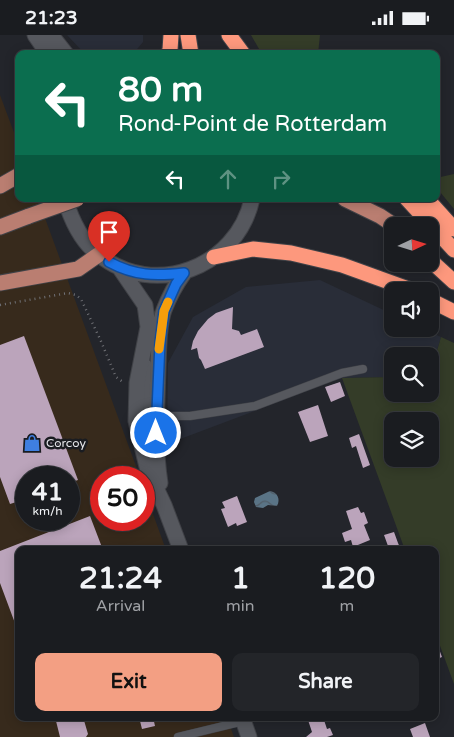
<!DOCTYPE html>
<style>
body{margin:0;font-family:"Varela Round",sans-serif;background:#232529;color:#f1f3f6;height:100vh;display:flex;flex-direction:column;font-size:19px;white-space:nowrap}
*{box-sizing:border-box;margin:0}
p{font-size:16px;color:#9fa1a5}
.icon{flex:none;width:28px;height:28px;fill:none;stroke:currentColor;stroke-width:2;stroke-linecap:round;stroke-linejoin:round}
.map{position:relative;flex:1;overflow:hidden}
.sheet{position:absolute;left:15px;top:511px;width:424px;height:175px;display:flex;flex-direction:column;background:#1a1c20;border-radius:10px;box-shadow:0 2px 12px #0003,0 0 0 1px #383a3e}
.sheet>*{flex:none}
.top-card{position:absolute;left:15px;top:15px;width:425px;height:152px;border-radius:10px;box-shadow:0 2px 12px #0003,0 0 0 1px #383a3e;background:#0b6e4f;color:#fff;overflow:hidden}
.needle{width:32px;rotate:86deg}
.buttons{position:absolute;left:384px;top:182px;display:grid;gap:10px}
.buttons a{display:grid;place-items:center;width:55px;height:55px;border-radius:10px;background:#1a1c20;box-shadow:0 2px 12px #0003,0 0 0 1px #383a3e;font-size:25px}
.speed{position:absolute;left:15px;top:431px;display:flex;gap:10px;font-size:25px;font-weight:700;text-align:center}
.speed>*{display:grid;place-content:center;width:65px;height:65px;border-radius:50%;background:#1a1c20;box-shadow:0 2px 12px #0003,0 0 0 1px #383a3e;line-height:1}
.speed small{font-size:12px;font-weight:400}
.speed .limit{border:8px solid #d22;background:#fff;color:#111}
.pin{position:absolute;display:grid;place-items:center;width:42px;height:42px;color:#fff;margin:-51px -21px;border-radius:50% 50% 50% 0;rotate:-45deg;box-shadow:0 0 5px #0007}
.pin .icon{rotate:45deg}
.me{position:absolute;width:55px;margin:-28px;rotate:0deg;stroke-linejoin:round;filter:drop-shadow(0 0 4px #0008)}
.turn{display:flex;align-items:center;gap:18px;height:105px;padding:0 20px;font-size:22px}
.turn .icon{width:65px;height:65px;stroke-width:2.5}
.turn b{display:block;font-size:35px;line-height:42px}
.lanes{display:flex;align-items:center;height:48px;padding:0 20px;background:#0003;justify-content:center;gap:25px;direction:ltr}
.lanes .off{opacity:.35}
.eta{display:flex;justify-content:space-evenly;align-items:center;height:85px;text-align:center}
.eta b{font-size:30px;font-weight:800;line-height:35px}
.button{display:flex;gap:10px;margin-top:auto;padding:10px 20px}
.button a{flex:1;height:58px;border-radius:10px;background:#f39f83;color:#111;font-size:20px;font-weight:800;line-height:58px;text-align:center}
.button a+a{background:#232529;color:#f1f3f6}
.status{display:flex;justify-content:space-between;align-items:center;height:35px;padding:0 25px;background:#1a1c20;direction:ltr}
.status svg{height:14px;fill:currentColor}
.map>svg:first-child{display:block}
.built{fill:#292d38}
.industrial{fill:#372a1c;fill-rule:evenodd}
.green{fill:#343c28;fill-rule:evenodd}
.water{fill:url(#water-waves)}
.building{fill:#bba4bb}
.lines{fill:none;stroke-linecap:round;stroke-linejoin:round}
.lane-casing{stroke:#404247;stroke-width:9}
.secondary-casing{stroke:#404247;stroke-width:17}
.primary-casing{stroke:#404247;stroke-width:17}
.highway-casing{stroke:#404247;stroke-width:17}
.path{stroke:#707176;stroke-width:2.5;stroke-dasharray:1 4;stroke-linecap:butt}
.lane{stroke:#56585e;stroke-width:8}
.secondary{stroke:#56585e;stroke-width:15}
.primary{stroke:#ba7e71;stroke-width:15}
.highway{stroke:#fd987d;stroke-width:15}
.primary-bridge-casing{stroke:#404247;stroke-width:17;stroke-linecap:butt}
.primary-bridge{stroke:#ba7e71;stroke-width:15}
.route-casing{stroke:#114b97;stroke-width:12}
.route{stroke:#1a73e8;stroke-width:9}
.slow{stroke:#f59e0b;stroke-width:9}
.labels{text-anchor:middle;stroke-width:5;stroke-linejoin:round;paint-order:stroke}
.poi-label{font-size:12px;fill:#e6e7eb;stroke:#1a1c21;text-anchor:start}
</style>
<div class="status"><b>21:23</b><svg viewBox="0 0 49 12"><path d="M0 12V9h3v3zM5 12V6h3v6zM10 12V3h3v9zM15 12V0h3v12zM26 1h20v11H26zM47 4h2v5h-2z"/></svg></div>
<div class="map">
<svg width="454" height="702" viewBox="0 0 454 702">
<defs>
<pattern id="water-waves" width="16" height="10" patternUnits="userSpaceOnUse" patternTransform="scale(1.25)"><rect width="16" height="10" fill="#5a7486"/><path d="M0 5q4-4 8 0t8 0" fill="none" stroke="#505c66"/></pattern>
</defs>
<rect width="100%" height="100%" fill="#23252b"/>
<path class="built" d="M67,0h76v7l-10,12h-48z
M320,245l72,34v15h31l18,8 -11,38v-19h-38v21l-50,1 -175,66 1,-81 25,-46 53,-30z"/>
<path class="industrial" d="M0,60l19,51v53h19l102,278h-39v43h43v-31l22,61h-147v167l208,1 7,19h-234zM26,442h43v43h-43z"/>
<path class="green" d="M251,0h69l-2,19h-56z
M454,139v35l-18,-22v-9z
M441,302l13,6v341l-19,-52v-82h-30l-63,-172 50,-1v17h38v-19zM392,386h38v38h-38z"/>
<path class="water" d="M270,456c7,1 11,8 7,15l-9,-1 -5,3 -7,-1 -2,-5 1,-4z"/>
<path class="building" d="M233,272l-1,22 7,2 2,4 16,-6 7,18 -59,22 -4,-9 -2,-2 -2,-10 -6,2 2,-9 5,-10 10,-12 8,-6z
M24,301l54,144 -9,3v-6h-43v22l-16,5 -10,-27v-132z
M340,347l5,14 -14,6 -6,-15z
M318,370l10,31 -18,6 -12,-30z
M359,399l11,31 -7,3 -7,-22 -4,2 -3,-10z
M237,461l10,26 -10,4 -1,-3 -8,4 -7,-18 4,-1 -3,-6z
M358,472l3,6 3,-1 4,11 -4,2 6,15 -17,7 -2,-7 -6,2 -3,-9 10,-4 -6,-18z
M90,481l13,34h-84v84l-19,-51v-32z
M394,497l4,11 3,7h-10l-1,-4h-2l-4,-11z
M439,614l3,8 -7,3v-9z
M55,682h28l5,17 -2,3h-26z
M139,682h14l2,9 -13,3z
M307,682h16l4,12 3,-1 3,7 -6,2h-21l6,-5z
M425,688l5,14h-17l-3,-8z"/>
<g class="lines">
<g class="lane-casing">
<path id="lane" d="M147,329l-1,30 2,19 8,3h34l65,-10 87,-33 21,-4
M178,702l66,-16"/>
</g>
<g class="secondary-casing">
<path id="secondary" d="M35,0l13,19
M51,0l15,19
M65,164c6,20 16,42 33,55 56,46 139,13 154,-55
M119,232l26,38 3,22 -11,56 -1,38 12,50 16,34 17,45
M160,448c-6,-38 -3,-77 -2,-116 1,-18 0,-40 6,-57 5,-13 12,-26 20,-37
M242,682l7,20"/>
</g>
<g class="primary-casing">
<path id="primary" d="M0,151l19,-11
M345,164l35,17 15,10
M0,192l29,-11
M0,248l78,-14 20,-14"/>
</g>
<g class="highway-casing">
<path id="highway" d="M188,0l3,19
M229,0l14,19
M168,19l2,-4 1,-15
M407,164l47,51
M427,164l27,30
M214,222l39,-8 38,4 51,12 72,26
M430,225l24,22
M430,265l24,12"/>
</g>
<path class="path" d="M0,270l68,-12 8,2 5,4 19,40 16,38 7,5"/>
<use href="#lane" class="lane"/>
<use href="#secondary" class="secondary"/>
<use href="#primary" class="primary"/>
<use href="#highway" class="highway"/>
<g class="primary-bridge-casing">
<path id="primary-bridge" d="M29,181l48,-17"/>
</g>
<use href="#primary-bridge" class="primary-bridge"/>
</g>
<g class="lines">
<g class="route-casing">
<path id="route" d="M109,227c26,14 46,14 75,11l-8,11 -12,27 -4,32 -4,90"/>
</g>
<use href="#route" class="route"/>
<path class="slow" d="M159,314l5,-38 4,-9"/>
</g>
<defs>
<g id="shop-bare" transform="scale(1.35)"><path d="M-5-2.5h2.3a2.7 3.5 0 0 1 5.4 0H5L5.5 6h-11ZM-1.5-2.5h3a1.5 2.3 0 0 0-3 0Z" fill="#3f7fe0" stroke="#1a1c21" stroke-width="2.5" paint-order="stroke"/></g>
</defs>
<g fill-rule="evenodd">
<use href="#shop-bare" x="32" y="408"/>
</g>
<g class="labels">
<g class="poi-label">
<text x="46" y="412">Corcoy</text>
</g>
</g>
</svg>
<div class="buttons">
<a><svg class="needle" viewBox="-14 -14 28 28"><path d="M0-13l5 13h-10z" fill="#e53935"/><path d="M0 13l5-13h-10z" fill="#9fa1a5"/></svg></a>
<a><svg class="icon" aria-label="sound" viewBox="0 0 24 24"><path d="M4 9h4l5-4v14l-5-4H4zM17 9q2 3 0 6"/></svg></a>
<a><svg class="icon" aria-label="search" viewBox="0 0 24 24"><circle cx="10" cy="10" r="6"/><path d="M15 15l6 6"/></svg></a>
<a><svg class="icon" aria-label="layers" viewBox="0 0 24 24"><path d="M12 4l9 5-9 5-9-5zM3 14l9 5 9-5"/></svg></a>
</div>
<div class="speed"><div>41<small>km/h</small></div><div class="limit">50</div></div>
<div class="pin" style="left:109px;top:227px;background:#d93025"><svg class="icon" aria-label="arrive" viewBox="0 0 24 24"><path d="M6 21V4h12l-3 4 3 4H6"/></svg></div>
<svg class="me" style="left:156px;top:398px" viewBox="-20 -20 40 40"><circle r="17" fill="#1a73e8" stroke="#fff" stroke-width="3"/><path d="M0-11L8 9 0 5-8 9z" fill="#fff"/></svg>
<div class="top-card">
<div class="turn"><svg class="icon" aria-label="left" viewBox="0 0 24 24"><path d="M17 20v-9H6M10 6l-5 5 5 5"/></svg><div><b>80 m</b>Rond-Point de Rotterdam</div></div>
<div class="lanes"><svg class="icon" aria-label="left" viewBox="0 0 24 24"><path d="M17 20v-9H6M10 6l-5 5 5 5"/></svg><svg class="icon off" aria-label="ahead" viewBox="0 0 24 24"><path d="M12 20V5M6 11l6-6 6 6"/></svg><svg class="icon off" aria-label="right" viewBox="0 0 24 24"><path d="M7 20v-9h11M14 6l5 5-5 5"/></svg></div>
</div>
<section class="sheet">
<div class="eta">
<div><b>21:24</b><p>Arrival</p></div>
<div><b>1</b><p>min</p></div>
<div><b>120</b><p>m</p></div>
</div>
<div class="button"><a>Exit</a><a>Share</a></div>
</section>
</div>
